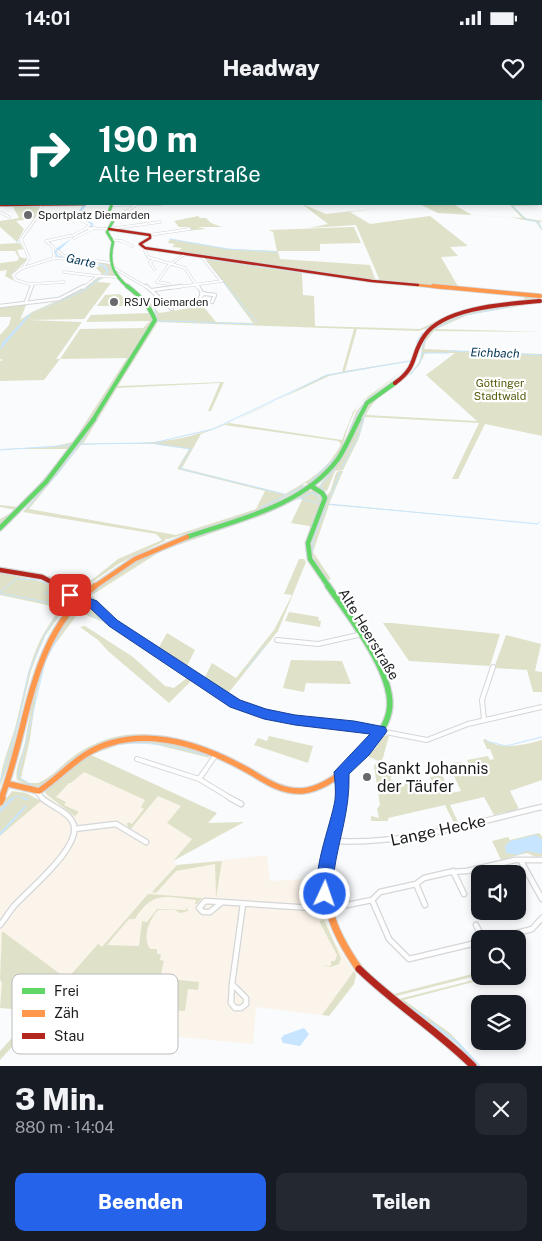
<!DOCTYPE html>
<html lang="de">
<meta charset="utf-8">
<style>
body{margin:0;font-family:"Public Sans",sans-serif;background:#242831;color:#f1f3f6;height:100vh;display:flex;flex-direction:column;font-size:19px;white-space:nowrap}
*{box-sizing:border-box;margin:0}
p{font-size:16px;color:#9ea1a6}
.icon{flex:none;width:28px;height:28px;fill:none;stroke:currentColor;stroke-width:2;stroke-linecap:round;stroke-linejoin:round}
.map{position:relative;height:966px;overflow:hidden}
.sheet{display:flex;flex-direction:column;background:#171b24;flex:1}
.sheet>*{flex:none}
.hud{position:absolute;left:0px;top:0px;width:542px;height:105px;box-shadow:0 2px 8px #0003;background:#00695c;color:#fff;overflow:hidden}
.fabs{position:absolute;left:471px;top:765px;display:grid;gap:10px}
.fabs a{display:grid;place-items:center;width:55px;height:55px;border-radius:10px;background:#171b24;box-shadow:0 2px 8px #0003;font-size:25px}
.pin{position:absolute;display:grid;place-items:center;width:42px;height:42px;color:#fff;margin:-21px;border-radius:10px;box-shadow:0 2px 8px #0006}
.me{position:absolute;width:55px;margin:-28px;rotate:3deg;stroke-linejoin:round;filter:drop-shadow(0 0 4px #0008)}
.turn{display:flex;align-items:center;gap:18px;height:105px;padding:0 15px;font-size:22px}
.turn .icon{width:65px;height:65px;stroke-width:2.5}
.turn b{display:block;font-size:35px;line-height:42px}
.round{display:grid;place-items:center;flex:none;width:52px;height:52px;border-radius:10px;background:#242831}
.summary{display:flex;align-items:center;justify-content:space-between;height:85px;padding:0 15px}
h1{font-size:30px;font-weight:800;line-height:38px}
.cta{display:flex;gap:10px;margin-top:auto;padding:10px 15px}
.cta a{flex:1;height:58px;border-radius:10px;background:#2563eb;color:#fff;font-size:20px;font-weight:800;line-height:58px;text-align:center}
.cta a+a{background:#242831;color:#f1f3f6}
.status{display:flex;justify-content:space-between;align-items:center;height:35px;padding:0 25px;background:#171b24;direction:ltr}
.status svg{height:14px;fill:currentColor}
header{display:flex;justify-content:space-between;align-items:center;height:65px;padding:0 15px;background:#171b24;font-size:22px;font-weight:800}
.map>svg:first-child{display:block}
.industrial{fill:#fbf4ea}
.green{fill:#dfe2c9;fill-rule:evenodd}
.water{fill:#c7e5fe}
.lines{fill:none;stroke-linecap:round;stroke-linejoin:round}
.stream-far1{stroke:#c7e5fe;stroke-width:1}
.stream{stroke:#c7e5fe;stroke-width:2}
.river{stroke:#c7e5fe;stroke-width:8}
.street-far3-casing{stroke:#d4d6d8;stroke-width:3}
.street-far2-casing{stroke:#d4d6d8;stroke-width:4.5}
.street-far1-casing{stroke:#d4d6d8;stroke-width:6}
.street-casing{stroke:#d4d6d8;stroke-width:7}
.fast-far3-casing{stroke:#d4d6d8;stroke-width:4}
.fast-far2-casing{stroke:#d4d6d8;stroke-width:5.5}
.fast-far1-casing{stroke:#d4d6d8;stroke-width:7}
.fast-casing{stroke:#d4d6d8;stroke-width:8}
.slow-far4-casing{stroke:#d4d6d8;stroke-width:4}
.slow-far3-casing{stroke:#d4d6d8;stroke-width:5.5}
.slow-far2-casing{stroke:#d4d6d8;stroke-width:7}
.slow-far1-casing{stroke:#d4d6d8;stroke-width:8}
.slow-casing{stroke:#d4d6d8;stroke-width:9}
.jam-far4-casing{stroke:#d4d6d8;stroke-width:4}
.jam-far3-casing{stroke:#d4d6d8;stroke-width:5.5}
.jam-far2-casing{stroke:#d4d6d8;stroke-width:7}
.jam-far1-casing{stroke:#d4d6d8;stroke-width:8}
.jam-casing{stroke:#d4d6d8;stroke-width:9}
.street-far3{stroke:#fefeff;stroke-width:2}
.street-far2{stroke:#fefeff;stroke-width:2.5}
.street-far1{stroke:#fefeff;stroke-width:4}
.street{stroke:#fefeff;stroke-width:4.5}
.fast-far3{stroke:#63d668;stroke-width:2.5}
.fast-far2{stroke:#63d668;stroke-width:4}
.fast-far1{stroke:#63d668;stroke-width:4.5}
.fast{stroke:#63d668;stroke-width:5.5}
.slow-far4{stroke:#ff974d;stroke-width:2.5}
.slow-far3{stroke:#ff974d;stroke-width:4}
.slow-far2{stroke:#ff974d;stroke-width:4.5}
.slow-far1{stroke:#ff974d;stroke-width:5.5}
.slow{stroke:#ff974d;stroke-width:7}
.jam-far4{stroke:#b3261e;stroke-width:2.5}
.jam-far3{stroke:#b3261e;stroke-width:4}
.jam-far2{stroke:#b3261e;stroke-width:4.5}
.jam-far1{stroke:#b3261e;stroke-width:5.5}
.jam{stroke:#b3261e;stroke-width:7}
.route{fill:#2563eb;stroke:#184099}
.poi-dot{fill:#686a6c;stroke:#fff;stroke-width:2}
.labels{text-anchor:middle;stroke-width:4.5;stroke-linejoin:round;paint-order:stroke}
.far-poi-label{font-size:11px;fill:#1a1c1e;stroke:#fff;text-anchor:start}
.far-park-label{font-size:11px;fill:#565a09;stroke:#fff}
.far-water-label{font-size:12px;font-style:italic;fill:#023556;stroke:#fff}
.street-label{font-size:14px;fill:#1a1c1e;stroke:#fff}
.near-poi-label{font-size:16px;fill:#1a1c1e;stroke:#fff;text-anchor:start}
.near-street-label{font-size:16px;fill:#1a1c1e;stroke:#fff}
.key{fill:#fff;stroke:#babbbc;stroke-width:1}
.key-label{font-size:14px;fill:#1a1c1e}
</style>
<div class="status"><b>14:01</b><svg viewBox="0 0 49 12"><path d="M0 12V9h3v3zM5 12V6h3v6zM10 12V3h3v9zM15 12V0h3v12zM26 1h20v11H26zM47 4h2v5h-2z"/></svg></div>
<header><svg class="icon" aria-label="menu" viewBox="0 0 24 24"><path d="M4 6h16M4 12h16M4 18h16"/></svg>Headway<svg class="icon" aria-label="heart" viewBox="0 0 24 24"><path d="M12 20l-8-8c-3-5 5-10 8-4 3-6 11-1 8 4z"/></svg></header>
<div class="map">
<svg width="542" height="966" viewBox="0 0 542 966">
<rect width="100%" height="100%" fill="#f9fbfd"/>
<path class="industrial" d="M82,663l129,56 -38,42 4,4 90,-10 3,26 55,-3 2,43 7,20 23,35 -28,40 -73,-9 -3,37 -137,-13 -80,-20 -36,-3v-172z"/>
<path class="green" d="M302,104l24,10 55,-6 -31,4 20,12 60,-8 38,30 -18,1 8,9 -17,1 18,31 -79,-7 -24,-56 -47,3 19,-4z
M419,104h34l19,11 50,3 -13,-14 33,1 -29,1 12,12 17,3 -3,2 3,8 -6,-9 -28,-5 -70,-4z
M12,105l27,2 -2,11 -21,3 8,8 -7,13 -17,-15v-6l19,-3z
M198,116l2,2h6l5,5 11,4h-24l8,2 -21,2 6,-4h-12l-5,-6z
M351,127h3l7,16 -41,1v7h-42l2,8 90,6 6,16 -172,-24 -26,-6 4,-3 -10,-1 3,-3 -7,-1 2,-4 59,10 48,2 -4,-19 -4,-2z
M20,143l3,6 -6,1 3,7 8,2 -17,16 3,6 -9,-5 2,-6 -7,1v-8l17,-2 2,-3 -4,-7h-15v-7z
M206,159l96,14 1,22 11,1 1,30 105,3 33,-16 69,-12 3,-1 -2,-5 9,1 -2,3 5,-2 -5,4 -58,10 -53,20 -62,-2 -12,42 67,-11 -83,16 -100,47 113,17 11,-28 10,-12 45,-33 -35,27 28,-19 11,-12 1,4c-14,13 -33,21 -47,34 -10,11 -13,26 -19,39l-2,1 11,-29 12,-15c-18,11 -21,38 -27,52 -7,15 -20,26 -32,35l-4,-1 -3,2 4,1 -43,23 -94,30h-4v2l-45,22 -45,31 -24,-16 -51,-9v-2l53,10 25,14 40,-32 44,-19 -6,-6 -133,-22 50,-59 85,-132 -3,-11 -21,-19 14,9 11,13 44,-7 13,16 37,1zM158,222l196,7 -12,43 -19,4c-43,23 -89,49 -137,61 -34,8 -69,6 -103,7l34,-56 103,-5 -12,28h3l13,-29 -106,4zM225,325l113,16 3,3c-13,26 -32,36 -56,50l-103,-26 19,-34zM102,344h52l35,5 -12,20 88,22 -9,18 -80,26 -147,-26 52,-64z
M89,160l13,3 6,-2 7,15 -11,1 -7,5 14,1 -27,36 -55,1 53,2 -26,37h4l20,-30 63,-1 7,-7 -64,1 5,-7 59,-2 -13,-16 14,11 3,11 -81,130 -35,43 -38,35v-8l16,-9 -16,-3v-2l18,2 5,-4 46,-54h-69l51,-2 22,-5 54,-84 -67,1 -16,21 -44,1v-20l3,-1 -3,-1v-24l9,-10 2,-8h-11v-11l27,-3 -7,17 12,-8 47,-21 23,-17 -6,-6 4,-3 4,2 3,5 -6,4 8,-4 -3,-6z
M120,194l12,12h-35l8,-11z
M531,202h11l-74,13 -32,14 106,3 -108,-1 -8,10 -2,8 118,5v82l-57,-12 -27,55h-6l27,-56 -114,-6 -6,21 -16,32 -8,1 -8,20 -9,-4 24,-29 18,-41 5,-1 -4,-1c12,-21 36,-28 52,-45 14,-13 4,-24 14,-36 20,-25 74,-26 104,-32zM425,253h30l-29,22 51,46 -111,-6c12,-28 48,-32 59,-62z
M339,371h4l-14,33 209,19 -209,-18 -16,47 18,27 -4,1c-20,-30 -19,-32 -5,-66 2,-6 5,-12 5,-19l3,-3 6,-19z
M309,391h6l7,8 -10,30 -3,-3 -18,-3 11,-23 -2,-2 -36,17 -103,36 -69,44 23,26 43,28 9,-16 28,17 -9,18 18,11 8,-16 24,15 38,-48 18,-35 -8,-1 15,-35h5l2,3 -28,69 -52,65 -106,-70 -32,-29 8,-10 38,-26 36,-17 88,-29z
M0,473l49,10 21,18 -25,35 -6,14 -8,21 -21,89 -10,27c0,-19 9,-40 15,-59 13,-48 13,-79 46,-120l-61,-13z
M77,506h9l120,82 -2,1 -13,-8 -22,22 -61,-52 -10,-11 -18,-13 5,-1 48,31 32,29 9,2 13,-10 -84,-56 -24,-10 -29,39 -5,10 -9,35 -6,43 -9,39 8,5h9c15,-6 26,-21 40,-30 42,-27 80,-21 125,-6l-79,-11 -59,30 -24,20 -9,1 -15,-7c-3,-11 6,-27 8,-38 11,-57 12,-89 52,-136z
M289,512l30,5 -1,3 3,1 -1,6 -35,-6z
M383,523h9l108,11 -10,32 -81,-5z
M506,535l35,9 -6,27 7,1v20h-9l-6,-22 -33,-2z
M291,560l51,1 9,23 -45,-1 -2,9 -21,-4z
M269,636l44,10 -5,17 -54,-18 4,-7 9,3z
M384,636h5l-7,25 17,4 -9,14 13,8 4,-5 7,4 18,-4 -2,-5 12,-2 9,18 10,-2 -7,-15 5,-1 -6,-12 8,-1 4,6 5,-1 -3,-7 21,-4 2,4 4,-1 -4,-10h-3l-4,-9 2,-1c17,12 38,6 57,1v40l-32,11 9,18 -25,6 -10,-18 -34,8 8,17 -4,1 -9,-18 -57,13v3h-17v-5l8,2 -2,-9 3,-4 -6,-39 4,-5 -12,-6 7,-6h2z
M135,640c16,0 66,4 75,18l-61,-15h-26l-32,12 126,58 -9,10 36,-1 -71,39 19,-22 -25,-16 14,-17 -23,-10 -28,34 -3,-6 1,-2 4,2 12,-15 -3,-2 4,-7 -61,-28 -13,11h-2l-13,14 10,5 -2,3 15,7 -4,4 2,2 -32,-25c2,-8 9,-12 15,-18 23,-20 45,-29 75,-35z
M12,691l14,2 15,8 -41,35v-29z
M539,733l3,4v19l-6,1 -9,-4 -26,7 -9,-19 16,-4 2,3z
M222,761l-6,37 -1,-34 -39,7 -20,22 -4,-1 25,-27z
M341,775l10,27 -13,2 -8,-5v-21z
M148,794l54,4 -5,6h-2l1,-4c-30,-3 -43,-10 -61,19h-6l-22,26 32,1 3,-25 5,1 10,-13 29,1 1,-3 1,4 -8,2 -5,-3h-17c-9,10 -16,27 -8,39h7v5h4l-1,6 4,1 -4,17 39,4 -1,8 -10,-1 -3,22 -40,-2 -23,23 -90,-7 -32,35v-9l36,-40 -36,-3 2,-25 -2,-4 2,-48 65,48 31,-35 4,3z
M332,818h2c14,34 31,54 60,76l86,-22v3l-88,22 -18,-15 -29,-34z
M324,820l17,38 -2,6 -8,3 -9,-2 9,1v-5h4l2,-6 -18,-34z
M354,871l2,4 -2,9 -25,32 -7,-1z
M489,876h7l-92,24 46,33 31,33h-5l-19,-22 -58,-43v-2z"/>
<path class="water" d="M87,104l-9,13 15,6v4l-22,12 -15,14 3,3c16,3 31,5 47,10l3,6 -25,19 -53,23 -31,36 2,-7 26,-28 56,-25 23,-18 -3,-5 -22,-8 -25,-2 -3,-5 3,-4 35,-23 -16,-10 7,-10z
M536,735l6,5v14l-15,-3 -10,4 -11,-2 -1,-7 5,-5z
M304,928l5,6 -9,12 -17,-3 -2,-5 3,-3z"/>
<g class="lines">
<path class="stream-far1" d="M510,104l15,14
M525,119l13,3 4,7
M170,139l58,10 49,3
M17,142l2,-1
M209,159l11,2
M222,161l70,10
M293,171l18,3
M314,174l8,1
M224,183l9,10
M234,194l11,15
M155,209l2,11 7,1
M246,210l11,12
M166,221l32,1
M201,222l14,1
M218,223l36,1
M425,229l15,-9
M433,230l28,-14 52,-10
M426,237l6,-6
M422,249l4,-11
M417,251v-10l6,-9
M449,251l93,4
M422,253h26
M420,262l2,-10
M417,267l3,-4
M410,275l6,-7
M116,286l37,-59
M364,315l3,-8
M350,328l15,-27 40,-28 7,-9
M82,341l33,-53
M153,343l60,-14 114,-54 84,-14
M80,344l72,-1
M156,344l35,5 -2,3
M0,350l73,-5
M182,363l6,-9
M181,365v4l103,25
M341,369l17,-32 6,-20
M56,376l25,-33
M309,383l25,-24
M325,391l-5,-5 16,-18
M331,396l9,-24
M298,399l14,-6 5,2 2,5
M302,399l16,4
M329,400l1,-2
M328,404l210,20 1,-2
M260,408l44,-22
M26,409l28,-31
M178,442l20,-7
M312,452l2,-15 12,-29
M44,476l16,5 15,11 15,-9
M0,492l16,-13 21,1
M0,493l60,12
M45,493l16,-1
M82,507l9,3
M80,510l23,11 117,78
M107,514l-17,-19 37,-29
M246,569l19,-23
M486,641l20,5 36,-9
M109,646c35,-7 65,0 99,10
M0,682l18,-59 11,-52 17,-38 18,-29v-3l-14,-16 -10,-4
M32,685l-14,-8 2,-10 25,-105 22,-43
M48,689l39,-33
M10,699l8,-3 8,3"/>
<path class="stream" d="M23,698l4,1
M0,711l13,-13
M0,734l25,-27
M413,909l14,10
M432,923l27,21 20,22"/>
<path class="river" d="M140,1l1,-1"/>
<g class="street-far3-casing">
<path id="street-far3" d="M113,105l48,-1
M0,112l9,5
M38,118l33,-2 18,8 -2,4
M113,119l22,-13
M87,128l22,1 51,-7
M149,135l41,-6
M74,138l20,-10
M112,140l10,1 10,5
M143,147l4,8
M58,151l6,5 46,7
M148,157l37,11 13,20
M203,158l18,23
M68,159l-14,-1 -1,-11 -7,-6 28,-6 13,-7
M153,160l-3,2 4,7
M24,166l5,-8 -8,-19 16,-22 4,-11
M112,167l36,21
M64,172l33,4
M31,184l33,-2
M169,184l-12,-2 12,-17 16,-11
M31,188l1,-3 -16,-5 -3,-5 7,-6 34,-11
M83,188l15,-12 20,1
M171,188l51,-7"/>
</g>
<g class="street-far2-casing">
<path id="street-far2" d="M146,186l26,23
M198,186l4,7
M153,190l28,-4
M203,193l3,1h-5z
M206,194l9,1 -3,7
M26,202l6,-16
M197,202l5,-7
M0,206l59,-7 25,-13"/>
</g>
<g class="street-far1-casing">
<path id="street-far1" d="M277,540l41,4 40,-9
M484,620l-2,-20 11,-33
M380,631l47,9 41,-16 74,-17
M215,656l-16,23 33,20
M137,659l62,20
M37,692l6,7"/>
</g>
<g class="street-casing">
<path id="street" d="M230,698l11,6
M74,729l42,-5 30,18
M333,741c71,4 140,-18 209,-34
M521,761l21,38
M453,771l11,23
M416,784l9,21
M372,800l17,39 20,20 71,-17
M205,801l17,1 -12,10h-7l-4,-4z
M222,802l105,7 45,-9 8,-8 36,-8 8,-6 26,-6 17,-1 48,-11h27
M0,825c5,-6 9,-13 14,-19 14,-16 73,-63 58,-85 -6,-11 -22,-15 -30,-23
M476,825l7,14
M494,839l38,-10 10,-11
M232,884l11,-80
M232,884l14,14v6l-5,4h-6l-4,-5z"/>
</g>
<g class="fast-far3-casing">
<path id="fast-far3" d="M112,104l-3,8 4,9 -6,11 6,10c-5,20 -1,32 16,46"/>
</g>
<g class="fast-far2-casing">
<path id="fast-far2" d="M93,320l62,-100c-6,-15 -15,-24 -28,-34
M358,320l9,-17 28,-20"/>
</g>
<g class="fast-far1-casing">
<path id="fast-far1" d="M311,386l11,7 3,5 -17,45 2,16 19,28
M0,428l46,-46 48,-63
M187,437c52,-18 116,-31 151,-78 8,-12 14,-27 21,-40"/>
</g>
<g class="fast-casing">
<path id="fast" d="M328,486c20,29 69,90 61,126 -4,19 -19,34 -32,48"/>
</g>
<g class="slow-far4-casing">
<path id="slow-far4" d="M418,185l29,3"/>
</g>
<g class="slow-far3-casing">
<path id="slow-far3" d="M433,186l107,10"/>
</g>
<g class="slow-far2-casing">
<path id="slow-far2" d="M94,487l41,-28 52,-22"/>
</g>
<g class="slow-far1-casing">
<path id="slow-far1" d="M158,553l77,50 29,11 116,17
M9,684l30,7c25,-17 42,-40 72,-48 47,-14 97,5 138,28 17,10 32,21 53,20 21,-2 40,-17 55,-31
M1,699c29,-73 27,-161 94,-213
M340,699l1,-27"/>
</g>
<g class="slow-casing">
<path id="slow" d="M340,698c-1,17 -6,35 -9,53 -10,50 -1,76 28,118
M0,702l2,-4"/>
</g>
<g class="jam-far4-casing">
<path id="jam-far4" d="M0,105l85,-1
M109,129l41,6v3l-10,6 5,4 227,33 46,4"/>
</g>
<g class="jam-far3-casing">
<path id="jam-far3" d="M395,283c24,-17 15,-28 30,-48 20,-28 83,-31 115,-34"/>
</g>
<g class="jam-far2-casing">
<path id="jam-far2" d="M0,470l42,7 19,10"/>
</g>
<g class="jam-far1-casing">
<path id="jam-far1" d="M59,486l11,9 23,9 20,19 45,30"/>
</g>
<g class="jam-casing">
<path id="jam" d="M359,869c36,35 79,62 114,97"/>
</g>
<use href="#street-far3" class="street-far3"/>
<use href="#street-far2" class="street-far2"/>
<use href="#street-far1" class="street-far1"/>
<use href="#street" class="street"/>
<use href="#fast-far3" class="fast-far3"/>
<use href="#fast-far2" class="fast-far2"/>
<use href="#fast-far1" class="fast-far1"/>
<use href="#fast" class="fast"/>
<use href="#slow-far4" class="slow-far4"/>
<use href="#slow-far3" class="slow-far3"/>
<use href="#slow-far2" class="slow-far2"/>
<use href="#slow-far1" class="slow-far1"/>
<use href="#slow" class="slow"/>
<use href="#jam-far4" class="jam-far4"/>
<use href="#jam-far3" class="jam-far3"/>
<use href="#jam-far2" class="jam-far2"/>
<use href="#jam-far1" class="jam-far1"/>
<use href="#jam" class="jam"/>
</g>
<path class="route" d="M70,491l27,10 20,19 123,80 26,9 29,6 59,6 31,6 2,4 -2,3 -16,21 -20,19c1,37 -10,63 -15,98 -1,9 1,19 -3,27l-6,2 -5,-2c-11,-22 11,-74 15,-99 1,-9 0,-19 -1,-28l36,-38 -75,-9 -31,-6 -34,-12 -121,-81 -20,-19 -23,-9 -2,-3z"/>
<g class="poi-dot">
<circle cx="28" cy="115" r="5"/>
<circle cx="114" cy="202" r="5"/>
<circle cx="367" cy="677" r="5"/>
</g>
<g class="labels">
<g class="far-poi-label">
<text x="38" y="119">Sportplatz Diemarden</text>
<text x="124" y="206">RSJV Diemarden</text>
</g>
<g class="far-park-label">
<text x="500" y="287">Göttinger<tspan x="500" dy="13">Stadtwald</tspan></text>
</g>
<g class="far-water-label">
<text transform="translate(81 161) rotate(12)" y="4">Garte</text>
<text transform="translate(495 253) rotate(2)" y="4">Eichbach</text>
</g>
<g class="street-label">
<text transform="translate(369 534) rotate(59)" y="5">Alte Heerstraße</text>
</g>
<g class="near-poi-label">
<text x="377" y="674">Sankt Johannis<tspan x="377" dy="18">der Täufer</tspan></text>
</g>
<g class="near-street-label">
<text transform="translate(438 730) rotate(-12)" y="6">Lange Hecke</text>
</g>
</g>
<rect x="12" y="874" width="166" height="80" rx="8" class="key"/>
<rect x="22" y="888" width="23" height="6" fill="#63d668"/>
<rect x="22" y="910" width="23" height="7" fill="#ff974d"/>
<rect x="22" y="933" width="23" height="6" fill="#b3261e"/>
<g class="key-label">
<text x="54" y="896">Frei</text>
<text x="54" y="918">Zäh</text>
<text x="54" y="941">Stau</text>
</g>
</svg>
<div class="fabs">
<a><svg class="icon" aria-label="sound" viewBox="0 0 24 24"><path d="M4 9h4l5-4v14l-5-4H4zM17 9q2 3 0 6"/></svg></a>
<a><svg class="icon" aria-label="search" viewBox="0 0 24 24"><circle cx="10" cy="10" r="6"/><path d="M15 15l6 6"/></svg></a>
<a><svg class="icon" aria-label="layers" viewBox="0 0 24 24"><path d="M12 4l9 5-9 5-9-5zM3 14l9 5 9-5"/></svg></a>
</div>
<div class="pin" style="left:70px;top:495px;background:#d93025"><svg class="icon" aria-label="arrive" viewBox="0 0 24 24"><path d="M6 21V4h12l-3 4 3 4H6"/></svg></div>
<svg class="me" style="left:325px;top:794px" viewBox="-20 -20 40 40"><circle r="17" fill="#2563eb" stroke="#fff" stroke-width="3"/><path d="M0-11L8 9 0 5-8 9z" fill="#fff"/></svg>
<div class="hud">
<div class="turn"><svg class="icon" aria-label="right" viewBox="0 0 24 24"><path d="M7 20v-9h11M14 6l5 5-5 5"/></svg><div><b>190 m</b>Alte Heerstraße</div></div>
</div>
</div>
<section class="sheet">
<div class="summary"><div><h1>3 Min.</h1><p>880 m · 14:04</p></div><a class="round"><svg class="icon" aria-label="close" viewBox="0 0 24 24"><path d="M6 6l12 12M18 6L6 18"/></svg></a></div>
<div class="cta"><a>Beenden</a><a>Teilen</a></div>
</section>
